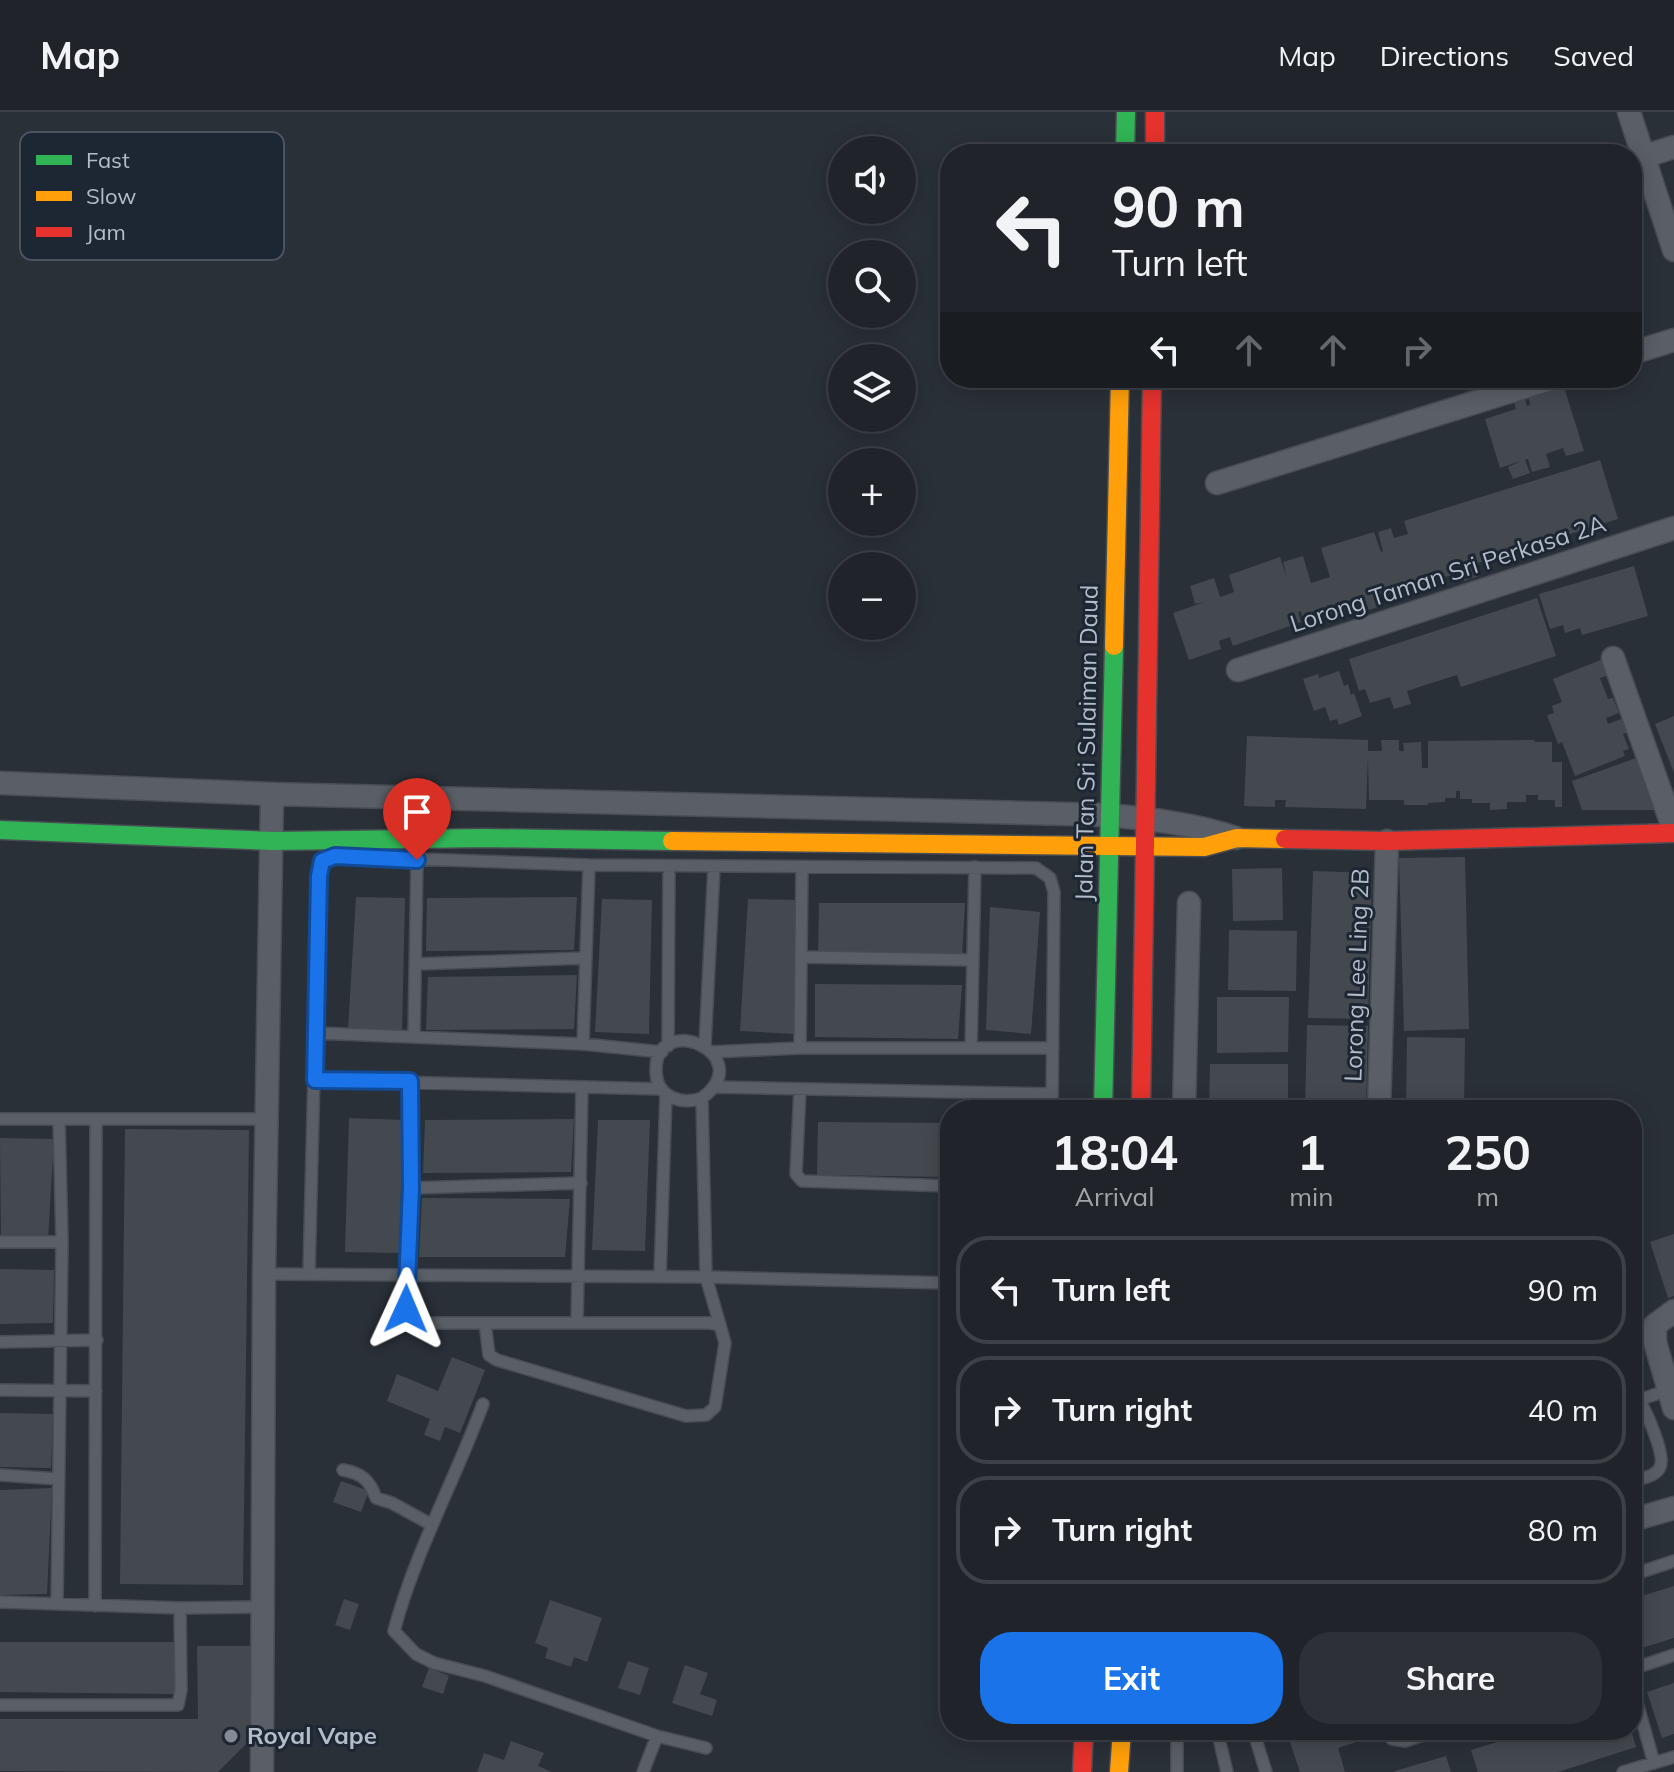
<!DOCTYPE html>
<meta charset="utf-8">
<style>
body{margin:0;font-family:Mulish,sans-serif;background:#2d3036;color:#f1f3f6;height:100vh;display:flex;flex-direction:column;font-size:30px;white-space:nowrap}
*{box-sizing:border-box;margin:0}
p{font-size:26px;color:#a2a4a8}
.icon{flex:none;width:44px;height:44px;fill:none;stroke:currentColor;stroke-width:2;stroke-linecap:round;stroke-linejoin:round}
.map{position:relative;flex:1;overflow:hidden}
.panel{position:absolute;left:940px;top:988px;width:702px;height:640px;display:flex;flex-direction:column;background:#20242a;border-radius:32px;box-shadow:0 4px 20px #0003,0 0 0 2px #3d4147}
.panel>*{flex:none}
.banner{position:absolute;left:940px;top:32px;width:702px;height:244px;border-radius:32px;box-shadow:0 4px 20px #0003,0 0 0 2px #3d4147;background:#20242a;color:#f1f3f6;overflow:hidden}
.controls{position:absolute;left:828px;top:24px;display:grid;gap:16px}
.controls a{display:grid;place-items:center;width:88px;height:88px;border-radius:50%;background:#20242a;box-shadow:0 4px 20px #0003,0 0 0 2px #3d4147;font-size:40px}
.pin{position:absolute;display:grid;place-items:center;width:68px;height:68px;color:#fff;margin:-82px -34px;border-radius:50% 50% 50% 0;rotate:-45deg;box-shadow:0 0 8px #0007}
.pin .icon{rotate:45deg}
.me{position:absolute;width:88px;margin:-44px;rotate:1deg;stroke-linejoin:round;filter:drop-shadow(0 0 6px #0008)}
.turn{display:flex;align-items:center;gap:28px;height:168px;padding:0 40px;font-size:36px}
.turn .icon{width:104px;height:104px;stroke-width:2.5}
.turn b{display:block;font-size:56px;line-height:68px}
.lanes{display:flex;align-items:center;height:76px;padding:0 40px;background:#0003;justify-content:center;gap:40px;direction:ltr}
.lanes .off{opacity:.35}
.eta{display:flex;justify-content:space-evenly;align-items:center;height:136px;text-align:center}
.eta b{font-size:48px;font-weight:700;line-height:56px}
.primary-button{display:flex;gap:16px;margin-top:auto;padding:16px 40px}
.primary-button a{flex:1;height:92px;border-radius:32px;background:#1a73e8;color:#fff;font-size:32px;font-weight:700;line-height:92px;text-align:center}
.primary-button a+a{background:#2d3036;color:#f1f3f6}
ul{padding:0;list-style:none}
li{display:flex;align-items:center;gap:24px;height:108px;margin:0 16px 12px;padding:0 24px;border:4px solid #3d4147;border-radius:32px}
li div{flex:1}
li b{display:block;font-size:30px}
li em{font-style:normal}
header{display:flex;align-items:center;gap:48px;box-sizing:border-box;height:112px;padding:0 40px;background:#20242a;border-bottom:2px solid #3d4147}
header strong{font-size:38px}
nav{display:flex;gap:44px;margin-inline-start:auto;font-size:28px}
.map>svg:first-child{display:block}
.building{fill:#444950}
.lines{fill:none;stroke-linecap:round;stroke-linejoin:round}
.lane-casing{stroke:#484c53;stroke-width:14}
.street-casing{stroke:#484c53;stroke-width:25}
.fast-casing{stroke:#484c53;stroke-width:21}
.slow-casing{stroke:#484c53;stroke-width:21}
.jam-casing{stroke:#484c53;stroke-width:21}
.lane{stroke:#5a5e66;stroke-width:11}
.street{stroke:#5a5e66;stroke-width:22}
.fast{stroke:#30b455;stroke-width:18}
.slow{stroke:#ff9f0a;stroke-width:18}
.jam{stroke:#e5322d;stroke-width:18}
.route-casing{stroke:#114b97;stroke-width:20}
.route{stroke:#1a73e8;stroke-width:14}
.poi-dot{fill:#848b96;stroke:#1d2633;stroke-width:3}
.labels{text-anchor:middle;stroke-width:6;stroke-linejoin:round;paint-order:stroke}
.street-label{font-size:24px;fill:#b4bcc9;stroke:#1d2633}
.poi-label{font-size:24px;font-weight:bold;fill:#b4bcc9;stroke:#1d2633;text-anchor:start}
.key{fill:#1d2633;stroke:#4a5360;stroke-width:2}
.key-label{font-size:22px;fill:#b4bcc9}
</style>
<header>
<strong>Map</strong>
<nav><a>Map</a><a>Directions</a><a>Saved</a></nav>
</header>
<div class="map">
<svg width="1674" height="1660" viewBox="0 0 1674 1660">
<rect width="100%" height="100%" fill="#2a3038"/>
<path class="building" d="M1563,272l21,67 -18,5 -3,-8 -17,6 4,13 -18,5 -4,-13 -3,1 5,13 -17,6 -5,-12 13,-6 -21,7 -15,-49 31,-10 -3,-10 11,-4 3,11 3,-1 -2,-10z
M1600,348l18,59 -143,45 4,12 -15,5 -3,-9 -83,26 3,8 -19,6 -4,-14 -14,4 3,7 -35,10 -2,-5 -8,2 -1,-5 -3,1 3,10 -68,24 -3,-9 -11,4 2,8 -32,11 -16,-47 32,-11 -10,2 -5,-18 24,-8 6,19 14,-5 -5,-17 51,-18 7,22 -4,-17 20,-6 8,27 10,-3 9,-3 -9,-29 53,-16 7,20 2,-1 -5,-19 13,-4 3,10 14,-4 -4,-13z
M1634,454l14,50 -66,19 -2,-7 -15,5 -2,-8 -13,4 -11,-35z
M1537,486l19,58 -95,31 -4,-12 -32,10 -18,6 4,13 -17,5 -4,-12 -20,6 -5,-14 -6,2 -10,-32z
M1603,547l6,16 -9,3 8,21 5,-1 6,15 -13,5 2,6 16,-6 5,14 -6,2 6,15 -6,2 2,5 -50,20 -13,-34 -4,2 -11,-29 7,-2 -2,-7 10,-4 -9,-23z
M1339,559l5,15 4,-2 3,11 3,-2 8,23 -23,9 -2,-6 -7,2 -5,-14 -11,4 -11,-32 15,-5 1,4z
M1674,604v57l-19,-49z
M1247,624l121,4v11h14l-1,-11h18v11h5l-1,-8 18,-1 1,26h6v-27l106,-1 1,2h17v20h10v45h-7v-7h-17v-5h-12v7h-19v7l-17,1v-7h-18v-4h-12v-8h-4v7h-11v4l-17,1v2h-24v-5h-35l-1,-43 -2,52 -81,-2 1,-7h-11v7l-31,-1z
M1636,646l18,52h-72l-10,-29z
M1465,745l4,172 -65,2 -5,-173z
M1282,756l1,52 -50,1 -1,-52z
M1313,759l59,2 -4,146 -60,-1z
M356,785l49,1 -3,134 -54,-3z
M577,785l-3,53 -148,1 1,-53z
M602,787l50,1 -3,134 -54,-2z
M748,787l50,1 -4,134 -54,-3z
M819,791h146l-3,55 -144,-3z
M990,795l50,5 -9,122 -45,-4z
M1229,818l68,1 -1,60 -68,-1z
M577,863l-3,54 -148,1 2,-53z
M815,872l147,1 -4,54 -143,-2z
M1217,885h72l-1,55 -71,1z
M1307,913l61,1 -2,84h-61z
M1407,925l58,1 -1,72h-58z
M1210,952h78v46h-79z
M349,1006l54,2 -4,133 -54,-1z
M574,1007l-3,53 -148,1 2,-53z
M598,1008h52l-5,131 -53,-1z
M818,1010l132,1v54l-133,-2z
M125,1017l124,1 -6,455 -123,-1z
M0,1026l54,1 -6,100h-47z
M422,1086l148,1 -5,58h-146z
M1674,1122v62l-6,2 -18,-56z
M0,1157l54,1 -1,53 -53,1z
M452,1245l33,13 -25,63 -15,-6 -5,14 -16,-6 6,-16 -43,-18 10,-27 41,17z
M0,1301l53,1 -2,54 -51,-1z
M341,1369l28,10 -8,21 -28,-10z
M52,1376l-5,106 -47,1v-105z
M1674,1474v52l-42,13v-52z
M344,1487l15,5 -9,26 -15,-5z
M550,1488l52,18 -15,44 -13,-5 -3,10 -26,-9 3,-10 -13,-5z
M0,1530h175l-1,52 -174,-2z
M197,1534h53v94l-32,32 -218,-1v-52h198z
M628,1549l21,7 -9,27 -22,-7z
M685,1553l23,8 -8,21 17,6 -5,16 -40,-13z
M429,1556l20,8 -6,18 -21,-7z
M1674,1571v51l-12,4 -15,-46z
M1291,1618h77l3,7 -33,11 7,24h-45l-12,-36z
M1536,1618h95l5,17 -78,25h-80l-7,-22z
M511,1629l33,12 -6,13 14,6h-75l7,-19 20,7z
M1446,1644l5,16h-56v-1z"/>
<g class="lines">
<g class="lane-casing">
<path id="lane" d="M802,845l170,3
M416,852l170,-6
M316,921l267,11 79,8
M414,924l3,-176
M583,932l6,-179
M705,933l9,-178
M668,934l1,-180
M800,936l2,-181
M971,936l4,-181
M711,940l89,-4h253
M315,968l347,9
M410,969l1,107 -5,121 5,8 16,6h283l10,2 5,18 -10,64 -9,8 -20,1 -189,-56 -8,-5 -4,-32
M713,975l339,7
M800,977l-4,85 6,7 148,5
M702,986c-20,7 -45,0 -46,-26 -2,-64 104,-17 46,26l4,179 14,48
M973,998l1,-17
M0,1007h266
M411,1076l170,-5
M0,1130h62
M309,1161l10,-397 3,-15 13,-5 254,9 447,3 14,10 4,14 -2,218
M264,1162l442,3 244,6
M660,1165l6,-183
M577,1211l5,-236
M0,1230l97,-2
M0,1278l96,1
M1632,1287l7,1c7,11 27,55 21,67 -4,10 -19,11 -28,14
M1639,1288l29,-10
M483,1292c-28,76 -68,148 -89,227l22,23 18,9 51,13 172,60 49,12
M343,1358c18,3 27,10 33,28l16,5 40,22
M0,1363l59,4
M1632,1463l42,-14
M0,1490l180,6 84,-1
M57,1491l5,-361 -3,-123
M95,1494l1,-486
M1632,1557l42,-14
M1632,1573l22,78
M0,1593h178l3,-15 -1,-82
M1177,1618v42
M1217,1618l10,42
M1253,1618l13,42
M1384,1618l8,9 13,2 33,-11
M643,1660l14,-36
M1623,1660l51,-15"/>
</g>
<g class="street-casing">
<path id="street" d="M1629,0l45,138
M1633,48l41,-13
M1632,241l42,-13
M1217,371l336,-105
M1613,546l61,172
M1238,558l436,-142
M0,671l272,11 837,21c42,4 86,9 127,23
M1184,998l5,-207
M1379,998l8,-269
M1674,1199l-19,14v17l19,66
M1632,1408l42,-12
M262,1660l2,-498 8,-480"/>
</g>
<g class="fast-casing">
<path id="fast" d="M1125,42l1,-42
M0,718l273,11 213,-3 186,3
M1103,998l11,-464"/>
</g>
<g class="slow-casing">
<path id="slow" d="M1114,534l6,-268
M672,729l532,6 33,-9 48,1
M1119,1660l3,-42"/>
</g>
<g class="jam-casing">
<path id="jam" d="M1155,0v42
M1285,727l102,2 287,-8
M1141,998l11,-732
M1082,1660l2,-42"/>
</g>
<use href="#lane" class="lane"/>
<use href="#street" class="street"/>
<use href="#fast" class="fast"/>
<use href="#slow" class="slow"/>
<use href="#jam" class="jam"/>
</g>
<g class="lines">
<g class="route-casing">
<path id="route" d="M406,1197l5,-121 -1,-107 -95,-1 4,-204 3,-15 13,-5 82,4"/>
</g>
<use href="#route" class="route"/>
</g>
<circle class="poi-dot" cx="231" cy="1624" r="8"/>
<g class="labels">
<g class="street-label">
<text transform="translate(1448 462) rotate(-18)" y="8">Lorong Taman Sri Perkasa 2A</text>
<text transform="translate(1087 631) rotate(-89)" y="8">Jalan Tan Sri Sulaiman Daud</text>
<text transform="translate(1357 863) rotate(-88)" y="8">Lorong Lee Ling 2B</text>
</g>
<g class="poi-label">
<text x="247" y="1632">Royal Vape</text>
</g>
</g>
<rect x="20" y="20" width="264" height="128" rx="12" class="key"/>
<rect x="36" y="43" width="36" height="10" fill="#30b455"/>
<rect x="36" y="79" width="36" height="10" fill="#ff9f0a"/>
<rect x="36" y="115" width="36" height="10" fill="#e5322d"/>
<g class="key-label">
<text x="86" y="56">Fast</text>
<text x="86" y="92">Slow</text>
<text x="86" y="128">Jam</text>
</g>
</svg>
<div class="controls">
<a><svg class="icon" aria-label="sound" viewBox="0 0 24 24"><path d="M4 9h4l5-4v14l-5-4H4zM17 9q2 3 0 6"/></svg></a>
<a><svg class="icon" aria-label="search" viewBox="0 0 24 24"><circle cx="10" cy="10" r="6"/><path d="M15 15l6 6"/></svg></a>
<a><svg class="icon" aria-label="layers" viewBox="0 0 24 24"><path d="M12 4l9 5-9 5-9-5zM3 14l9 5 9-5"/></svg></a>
<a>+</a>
<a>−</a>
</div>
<div class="pin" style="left:417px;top:748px;background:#d93025"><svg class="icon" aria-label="arrive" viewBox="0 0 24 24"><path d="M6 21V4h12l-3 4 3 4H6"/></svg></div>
<svg class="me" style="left:406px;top:1197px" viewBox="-20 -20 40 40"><path d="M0-17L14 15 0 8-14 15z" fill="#1a73e8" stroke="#fff" stroke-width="4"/></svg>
<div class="banner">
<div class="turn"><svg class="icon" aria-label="left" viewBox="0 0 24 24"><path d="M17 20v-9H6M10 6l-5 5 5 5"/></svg><div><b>90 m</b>Turn left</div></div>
<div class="lanes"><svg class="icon" aria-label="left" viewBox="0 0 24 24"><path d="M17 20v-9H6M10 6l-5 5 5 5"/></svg><svg class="icon off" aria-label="ahead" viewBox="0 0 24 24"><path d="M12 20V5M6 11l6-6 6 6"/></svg><svg class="icon off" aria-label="ahead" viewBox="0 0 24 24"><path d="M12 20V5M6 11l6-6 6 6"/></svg><svg class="icon off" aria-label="right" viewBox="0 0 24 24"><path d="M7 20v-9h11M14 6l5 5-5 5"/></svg></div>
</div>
<section class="panel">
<div class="eta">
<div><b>18:04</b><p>Arrival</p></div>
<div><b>1</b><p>min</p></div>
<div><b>250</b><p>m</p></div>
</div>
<ul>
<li><svg class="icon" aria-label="left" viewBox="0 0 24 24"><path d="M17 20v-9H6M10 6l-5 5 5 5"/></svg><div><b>Turn left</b></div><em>90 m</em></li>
<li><svg class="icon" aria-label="right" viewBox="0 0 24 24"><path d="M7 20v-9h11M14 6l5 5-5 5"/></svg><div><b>Turn right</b></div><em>40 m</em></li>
<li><svg class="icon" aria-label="right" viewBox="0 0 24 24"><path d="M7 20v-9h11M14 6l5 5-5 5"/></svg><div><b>Turn right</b></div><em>80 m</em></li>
</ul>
<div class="primary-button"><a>Exit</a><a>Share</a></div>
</section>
</div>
